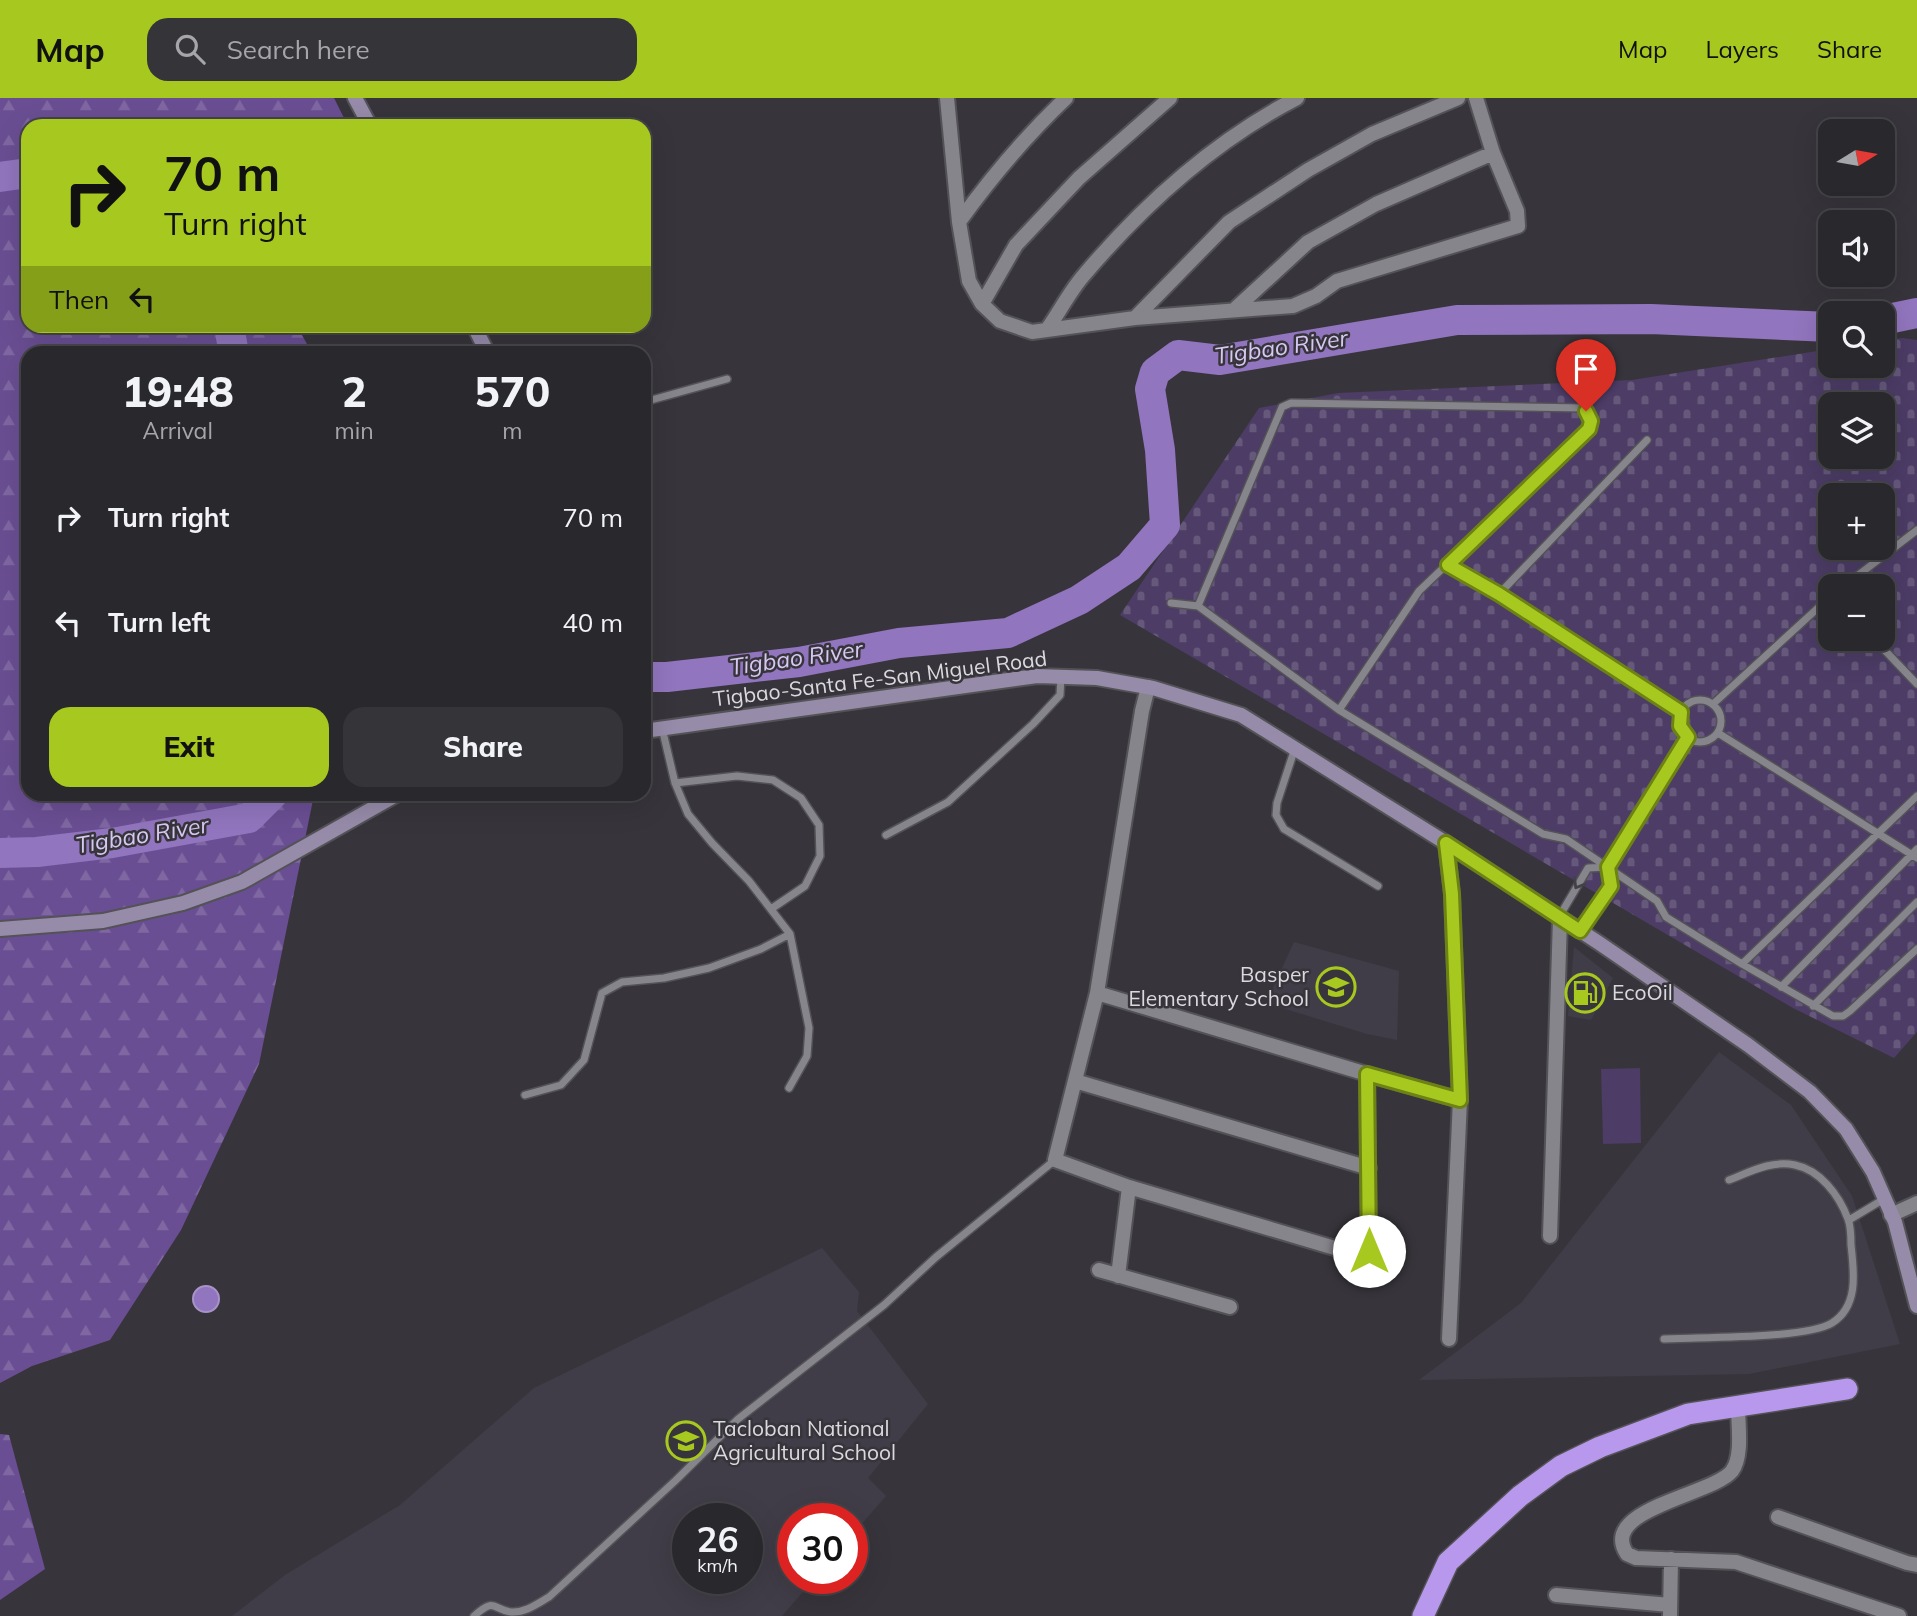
<!DOCTYPE html>
<meta charset="utf-8">
<style>
body{margin:0;font-family:Mulish,sans-serif;background:#353438;color:#f1f3f6;height:100vh;display:flex;flex-direction:column;font-size:26px;white-space:nowrap}
*{box-sizing:border-box;margin:0}
p{font-size:23px;color:#a5a6a9}
.icon{flex:none;width:38px;height:38px;fill:none;stroke:currentColor;stroke-width:2;stroke-linecap:round;stroke-linejoin:round}
.map{position:relative;flex:1;overflow:hidden}
.side{position:absolute;left:21px;top:248px;width:630px;height:455px;display:flex;flex-direction:column;background:#29282c;border-radius:21px;box-shadow:0 7px 28px #0002,0 0 0 2px #454448}
.side>*{flex:none}
.top-card{position:absolute;left:21px;top:21px;width:630px;height:214px;border-radius:21px;box-shadow:0 7px 28px #0002,0 0 0 2px #454448;background:#a7c81e;color:#111;overflow:hidden}
.needle{width:46px;rotate:79deg}
.controls{position:absolute;left:1818px;top:21px;display:grid;gap:14px}
.controls a{display:grid;place-items:center;width:77px;height:77px;border-radius:14px;background:#29282c;box-shadow:0 7px 28px #0002,0 0 0 2px #454448;font-size:35px}
.speed{position:absolute;left:672px;top:1405px;display:flex;gap:14px;font-size:35px;font-weight:700;text-align:center}
.speed>*{display:grid;place-content:center;width:91px;height:91px;border-radius:50%;background:#29282c;box-shadow:0 7px 28px #0002,0 0 0 2px #454448;line-height:1}
.speed small{font-size:18px;font-weight:400}
.speed .limit{border:10px solid #d22;background:#fff;color:#111}
.pin{position:absolute;display:grid;place-items:center;width:60px;height:60px;color:#fff;margin:-72px -30px;border-radius:50% 50% 50% 0;rotate:-45deg;box-shadow:0 0 7px #0007}
.pin .icon{rotate:45deg}
.me{position:absolute;width:77px;margin:-38px;rotate:0deg;stroke-linejoin:round;filter:drop-shadow(0 0 5px #0008)}
.turn{display:flex;align-items:center;gap:24px;height:147px;padding:0 28px;font-size:32px}
.turn .icon{width:91px;height:91px;stroke-width:2.5}
.turn b{display:block;font-size:49px;line-height:60px}
.then{display:flex;align-items:center;height:66px;padding:0 28px;background:#0003;gap:14px;font-size:26px}
.eta{display:flex;justify-content:space-evenly;align-items:center;height:119px;text-align:center}
.eta b{font-size:42px;font-weight:800;line-height:49px}
.cta{display:flex;gap:14px;margin-top:auto;padding:14px 28px}
.cta a{flex:1;height:80px;border-radius:21px;background:#a7c81e;color:#111;font-size:28px;font-weight:800;line-height:80px;text-align:center}
.cta a+a{background:#353438;color:#f1f3f6}
ul{padding:0;list-style:none}
li{display:flex;align-items:center;gap:21px;height:105px;padding:0 28px}
li div{flex:1}
li b{display:block;font-size:26px}
li em{font-style:normal}
header{display:flex;align-items:center;gap:42px;box-sizing:border-box;height:98px;padding:0 35px;background:#a7c81e;color:#111}
header strong{font-size:33px}
nav{display:flex;gap:38px;margin-inline-start:auto;font-size:24px}
.search{width:490px;height:63px;background:#353438;display:flex;align-items:center;gap:18px;box-sizing:border-box;padding:0 24px;border-radius:21px;color:#a5a6a9;font-size:26px}
.map>svg:first-child{display:block}
.built{fill:#413d48;fill-rule:evenodd}
.forest{fill:url(#forest-firs)}
.cemetery{fill:url(#cemetery-stones);fill-rule:evenodd}
.park{fill:#4c3c66}
.water{fill:#9175be;stroke:#a793c7;stroke-width:2}
.lines{fill:none;stroke-linecap:round;stroke-linejoin:round}
.river{stroke:#9175be;stroke-width:30}
.lane-casing{stroke:#535256;stroke-width:10}
.street-casing{stroke:#535256;stroke-width:18}
.secondary-casing{stroke:#535256;stroke-width:18}
.highway-casing{stroke:#535256;stroke-width:24}
.lane{stroke:#87858c;stroke-width:7}
.street{stroke:#87858c;stroke-width:14}
.secondary{stroke:#968ba9;stroke-width:14}
.highway{stroke:#b898ed;stroke-width:21}
.oneway{stroke:#434147}
.route-casing{stroke:#6d8214;stroke-width:18}
.route{stroke:#a7c81e;stroke-width:12}
.labels{text-anchor:middle;stroke-width:5;stroke-linejoin:round;paint-order:stroke}
.street-label{font-size:21px;fill:#dad9dd;stroke:#37353b}
.poi-label{font-size:21px;fill:#dad9dd;stroke:#37353b;text-anchor:start}
.water-label{font-size:23px;font-style:italic;fill:#d6c8f0;stroke:#37353b}
</style>
<header>
<strong>Map</strong>
<div class="search"><svg class="icon" aria-label="search" viewBox="0 0 24 24"><circle cx="10" cy="10" r="6"/><path d="M15 15l6 6"/></svg>Search here</div>
<nav><a>Map</a><a>Layers</a><a>Share</a></nav>
</header>
<div class="map">
<svg width="1917" height="1518" viewBox="0 0 1917 1518">
<defs>
<pattern id="forest-firs" width="22" height="20" patternUnits="userSpaceOnUse" patternTransform="scale(1.75)"><rect width="22" height="20" fill="#6a4e93"/><path d="M5 1l3.5 6h-7zM16 11l3.5 6h-7z" fill="#7f67a2"/></pattern>
<pattern id="cemetery-stones" width="16" height="16" patternUnits="userSpaceOnUse" patternTransform="scale(1.75)"><rect width="16" height="16" fill="#4c3c66"/><path d="M2 7V4a2 2 0 0 1 4 0v3zM10 15v-3a2 2 0 0 1 4 0v3z" fill="#65587b"/></pattern>
</defs>
<rect width="100%" height="100%" fill="#37353b"/>
<path class="built" d="M1294,844l105,29 -2,69 -30,-6 -101,-31z
M1574,849l39,31 -22,42 -23,-4z
M1719,954l72,53 61,91 48,148 -151,30 -330,6 102,-77z
M822,1150l37,44 -2,19 71,93 -60,74 18,18 -34,39v-16h-59v59l21,1 -32,37h-550l53,-41 115,-70 134,-117zM688,1421h59v59h-59z"/>
<path class="forest" d="M0,0h334l14,28h-320v200h269l15,27 -284,1v440l286,1 -55,269 -78,166 -71,110 -78,26 -32,17z
M0,1336l9,1 36,134 -45,31z"/>
<path class="cemetery" d="M1902,240l15,2v692l-23,26 -101,-50 -673,-393 139,-207 79,-15 294,-13 198,-31v17h53v-25zM1830,306h53v53h-53zM1830,397h53v53h-53zM1830,488h53v53h-53z"/>
<path class="park" d="M1640,970l1,75 -38,1 -2,-75z"/>
<path class="water" d="M193 1201a13 13 0 1 1 26 0a13 13 0 1 1-26 0Z"/>
<g class="lines">
<path class="river" d="M0,79l28,-4
M1883,222l34,-7
M229,228l5,28
M644,579h23l132,-15 100,-19 109,-10 71,-33 50,-33 36,-42 -5,-75 -10,-61 5,-17 23,-17 42,5 237,-40 194,-1 179,8
M0,755l37,-1 75,-9 137,-25 24,-24"/>
<g class="lane-casing">
<path id="lane" d="M644,304l83,-23
M1448,467l51,29 182,118
M1844,488l73,-56
M1499,496l148,-154
M1171,505l27,3 141,104 204,124 23,5 91,62 9,16 76,47 91,52h10l7,-5 67,-62
M1198,508l84,-199 9,-4 293,5 5,7v14l-170,162 -80,119
M1874,541l43,45
M1679 623a21 21 0 1 1 42 0a21 21 0 1 1-42 0Z
M1713,606l117,-107
M662,630l13,55 13,31 24,29 37,38 41,53 19,94 -2,28 -18,32
M1718,635l199,125
M1295,650l-18,55 -1,12 8,14 94,57
M675,685l62,-7 36,4 28,18 18,27 1,31 -15,30 -34,23
M886,737l62,-33 85,-78 27,-29 1,-18
M1559,819l29,-49 19,-1
M1580,833l31,-45 -3,-19 80,-129
M1742,866l175,-168
M1781,889l136,-138
M1813,908l104,-104
M525,997l36,-10 23,-25 18,-67 20,-11 42,-4 45,-10 52,-19 29,-15
M1849,1122l35,-21
M1664,1241c35,-2 142,0 168,-16 27,-17 22,-51 19,-78 0,-8 0,-18 -3,-26 -9,-24 -28,-49 -53,-54 -24,-5 -45,7 -66,15
M474,1518c21,-19 18,-7 37,-4 14,1 26,-8 38,-15l126,-116 63,-62 146,-114 52,-48 119,-97"/>
</g>
<g class="street-casing">
<path id="street" d="M947,0l12,124 10,59 13,23 18,17 32,11 103,-14 158,-12 23,-10 21,-15 181,-55 -1,-15 -24,-58 -17,-55
M959,124c33,-46 66,-85 107,-124
M982,206l34,-59 63,-67 91,-80
M1234,212l74,-68 68,-38 117,-51
M1135,220l94,-96 79,-52 64,-36 86,-36
M1048,230c12,-17 22,-37 36,-53 60,-71 130,-134 213,-177
M1148,589l-6,24 -45,282 -42,167 74,27 236,70 4,-6 -2,-177
M1446,745l6,51 8,206 -11,239
M1097,895l270,81 93,26
M1075,983l294,87
M1891,1117l26,-12
M1550,1138l10,-317
M1099,1172l131,37
M1118,1178l11,-89
M1738,1309c0,18 5,49 -6,64 -19,24 -135,38 -105,83l9,4 100,4 163,54
M1778,1419l129,46 10,2
M1556,1497l114,10
M1670,1518l1,-57"/>
</g>
<g class="secondary-casing">
<path id="secondary" d="M355,0l15,28
M474,228l14,28
M644,633l393,-55 60,2 56,10 88,27 205,128 153,100 149,102 62,47 36,37 27,43 22,50 22,84
M0,831l103,-8 80,-18 59,-21 156,-88"/>
</g>
<g class="highway-casing">
<path id="highway" d="M1423,1518l25,-54 72,-66 41,-30 39,-19 88,-33 159,-25"/>
</g>
<use href="#lane" class="lane"/>
<use href="#street" class="street"/>
<use href="#secondary" class="secondary"/>
<use href="#highway" class="highway"/>
</g>
<defs><path id="oneway-chevron" d="M-2-3.5L2.5 0L-2 3.5" fill="none" stroke-width="1.6" stroke-linecap="round" stroke-linejoin="round" transform="scale(1.75)"/></defs>
<use class="oneway" href="#oneway-chevron" transform="translate(1578 786) rotate(121)"/>
<g class="lines">
<g class="route-casing">
<path id="route" d="M1369,1153l-2,-177 93,26 -8,-206 -6,-51 134,88 31,-45 -3,-19 80,-130 -8,-11 1,-14 -182,-118 -51,-29 141,-136 2,-8 -5,-10"/>
</g>
<use href="#route" class="route"/>
</g>
<defs>
<g id="school-ring" transform="scale(2.0125)"><circle r="9.5" fill="#37353b" stroke="#a7c81e" stroke-width="1.5"/><path d="M0-5L7-2L0 1L-7-2ZM-4 1L0 2.5L4 1V4Q0 6-4 4Z" fill="#a7c81e"/></g>
<g id="fuel-ring" transform="scale(2.0125)"><circle r="9.5" fill="#37353b" stroke="#a7c81e" stroke-width="1.5"/><path d="M-5.5-6h7V0h2V4h1.3V-2.5L3-4.5l.8-.8L6-3V5H2.5V1h-1V6h-7ZM-4.2-4.7v3.2H.2V-4.7Z" fill="#a7c81e"/></g>
</defs>
<g fill-rule="evenodd">
<use href="#school-ring" x="1336" y="889"/>
<use href="#fuel-ring" x="1585" y="895"/>
<use href="#school-ring" x="686" y="1343"/>
</g>
<g class="labels">
<g class="street-label">
<text transform="translate(880 581) rotate(-7)" y="7">Tigbao-Santa Fe-San Miguel Road</text>
</g>
<g class="poi-label">
<text x="1309" y="884" text-anchor="end">Basper<tspan x="1309" dy="24">Elementary School</tspan></text>
<text x="1612" y="902">EcoOil</text>
<text x="713" y="1338">Tacloban National<tspan x="713" dy="24">Agricultural School</tspan></text>
</g>
<g class="water-label">
<text transform="translate(1281 249) rotate(-8)" y="8">Tigbao River</text>
<text transform="translate(796 560) rotate(-8)" y="8">Tigbao River</text>
<text transform="translate(142 737) rotate(-9)" y="8">Tigbao River</text>
</g>
</g>
</svg>
<div class="controls">
<a><svg class="needle" viewBox="-14 -14 28 28"><path d="M0-13l5 13h-10z" fill="#e53935"/><path d="M0 13l5-13h-10z" fill="#a5a6a9"/></svg></a>
<a><svg class="icon" aria-label="sound" viewBox="0 0 24 24"><path d="M4 9h4l5-4v14l-5-4H4zM17 9q2 3 0 6"/></svg></a>
<a><svg class="icon" aria-label="search" viewBox="0 0 24 24"><circle cx="10" cy="10" r="6"/><path d="M15 15l6 6"/></svg></a>
<a><svg class="icon" aria-label="layers" viewBox="0 0 24 24"><path d="M12 4l9 5-9 5-9-5zM3 14l9 5 9-5"/></svg></a>
<a>+</a>
<a>−</a>
</div>
<div class="speed"><div>26<small>km/h</small></div><div class="limit">30</div></div>
<div class="pin" style="left:1586px;top:313px;background:#d93025"><svg class="icon" aria-label="arrive" viewBox="0 0 24 24"><path d="M6 21V4h12l-3 4 3 4H6"/></svg></div>
<svg class="me" style="left:1369px;top:1153px" viewBox="-20 -20 40 40"><circle r="19" fill="#fff"/><path d="M0-13L10 11 0 6-10 11z" fill="#a7c81e"/></svg>
<div class="top-card">
<div class="turn"><svg class="icon" aria-label="right" viewBox="0 0 24 24"><path d="M7 20v-9h11M14 6l5 5-5 5"/></svg><div><b>70 m</b>Turn right</div></div>
<div class="then">Then<svg class="icon" aria-label="left" viewBox="0 0 24 24"><path d="M17 20v-9H6M10 6l-5 5 5 5"/></svg></div>
</div>
<section class="side">
<div class="eta">
<div><b>19:48</b><p>Arrival</p></div>
<div><b>2</b><p>min</p></div>
<div><b>570</b><p>m</p></div>
</div>
<ul>
<li><svg class="icon" aria-label="right" viewBox="0 0 24 24"><path d="M7 20v-9h11M14 6l5 5-5 5"/></svg><div><b>Turn right</b></div><em>70 m</em></li>
<li><svg class="icon" aria-label="left" viewBox="0 0 24 24"><path d="M17 20v-9H6M10 6l-5 5 5 5"/></svg><div><b>Turn left</b></div><em>40 m</em></li>
</ul>
<div class="cta"><a>Exit</a><a>Share</a></div>
</section>
</div>
